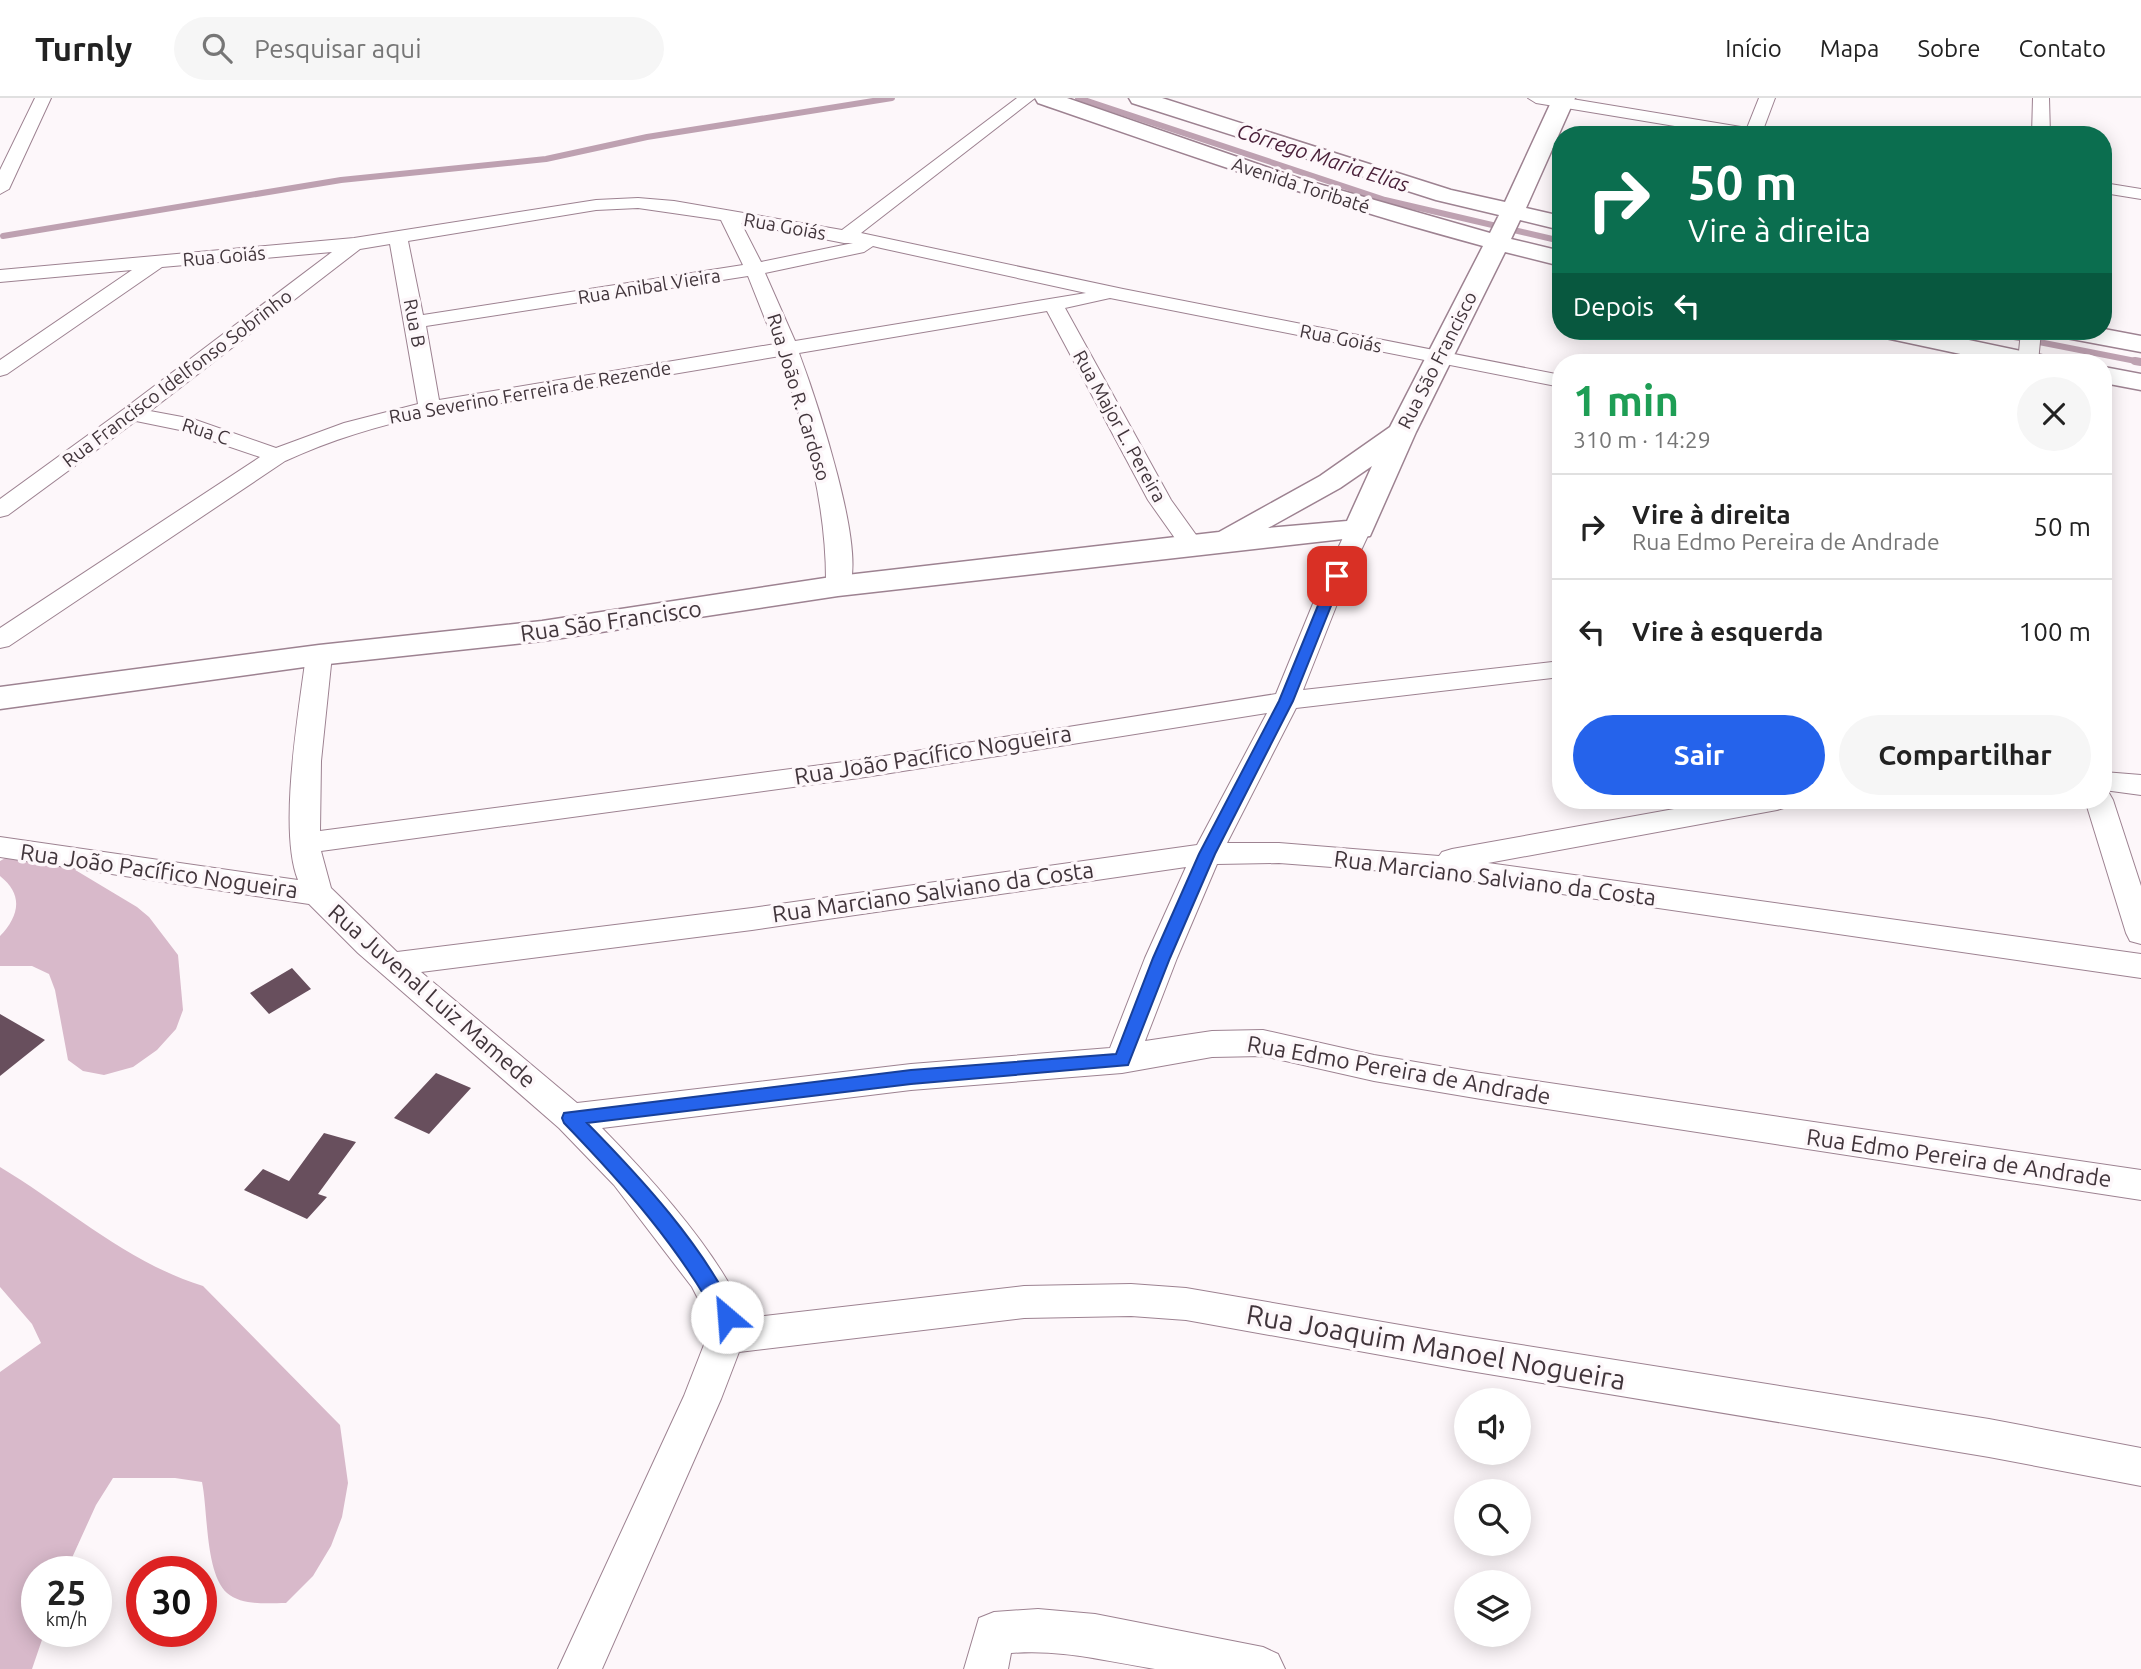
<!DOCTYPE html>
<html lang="pt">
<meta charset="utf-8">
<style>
body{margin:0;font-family:Ubuntu,sans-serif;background:#f6f6f6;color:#222;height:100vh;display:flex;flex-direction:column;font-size:26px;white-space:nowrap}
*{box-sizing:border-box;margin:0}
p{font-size:23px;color:#767676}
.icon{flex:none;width:38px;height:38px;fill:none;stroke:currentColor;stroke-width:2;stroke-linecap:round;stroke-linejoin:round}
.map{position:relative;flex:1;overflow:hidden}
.panel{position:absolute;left:1552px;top:256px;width:560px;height:455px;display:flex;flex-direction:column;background:#fff;border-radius:28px;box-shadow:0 4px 18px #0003}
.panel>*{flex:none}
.hud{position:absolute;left:1552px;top:28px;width:560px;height:214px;border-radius:28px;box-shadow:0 4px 18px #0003;background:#0b6e4f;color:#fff;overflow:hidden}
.controls{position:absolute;left:1454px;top:1290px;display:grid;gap:14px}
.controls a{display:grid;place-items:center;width:77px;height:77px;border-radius:50%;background:#fff;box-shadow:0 4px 18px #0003;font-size:35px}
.speed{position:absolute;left:21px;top:1458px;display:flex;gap:14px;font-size:35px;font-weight:700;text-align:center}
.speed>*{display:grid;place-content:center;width:91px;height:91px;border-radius:50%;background:#fff;box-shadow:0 4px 18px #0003;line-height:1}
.speed small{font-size:18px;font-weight:400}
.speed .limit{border:10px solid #d22;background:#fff;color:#111}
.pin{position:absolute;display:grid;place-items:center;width:60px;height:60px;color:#fff;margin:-30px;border-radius:14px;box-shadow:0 4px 10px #0006}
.me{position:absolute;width:77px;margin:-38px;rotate:333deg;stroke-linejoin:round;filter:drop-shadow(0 0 5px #0008)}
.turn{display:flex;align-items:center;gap:24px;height:147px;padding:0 21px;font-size:32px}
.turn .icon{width:91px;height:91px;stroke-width:2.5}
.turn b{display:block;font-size:49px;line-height:60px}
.then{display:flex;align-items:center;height:66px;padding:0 21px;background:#0003;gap:14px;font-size:26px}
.round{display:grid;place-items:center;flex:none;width:74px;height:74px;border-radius:37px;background:#f6f6f6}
.summary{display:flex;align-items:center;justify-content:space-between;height:119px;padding:0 21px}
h1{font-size:42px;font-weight:700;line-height:52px;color:#1e9e55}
.button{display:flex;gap:14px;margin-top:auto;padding:14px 21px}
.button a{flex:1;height:80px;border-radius:42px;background:#2563eb;color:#fff;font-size:28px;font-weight:700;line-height:80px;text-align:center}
.button a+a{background:#f6f6f6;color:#222}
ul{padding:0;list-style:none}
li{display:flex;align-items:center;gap:21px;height:105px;padding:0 21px;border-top:2px solid #e0e0e0}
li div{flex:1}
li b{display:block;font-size:26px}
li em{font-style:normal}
header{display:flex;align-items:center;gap:42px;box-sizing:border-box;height:98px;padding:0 35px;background:#fff;border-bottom:2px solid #e0e0e0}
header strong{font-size:33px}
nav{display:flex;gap:38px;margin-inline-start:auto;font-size:24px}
.search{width:490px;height:63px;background:#f6f6f6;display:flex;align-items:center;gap:18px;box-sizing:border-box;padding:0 24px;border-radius:38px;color:#767676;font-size:26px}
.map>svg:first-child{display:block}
.forest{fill:#d8b9ca}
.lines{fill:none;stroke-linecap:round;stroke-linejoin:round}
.stream-far1{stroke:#bea1b1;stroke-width:6}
.stream{stroke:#bea1b1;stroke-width:8}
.building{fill:#684f5d}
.minor-casing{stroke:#9d8291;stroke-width:2}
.tertiary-casing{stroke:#9d8291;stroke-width:3}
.minor{fill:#fff;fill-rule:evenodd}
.tertiary{fill:#fff;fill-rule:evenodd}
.route{fill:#2563eb;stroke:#184099;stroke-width:2}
.labels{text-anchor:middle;stroke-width:7;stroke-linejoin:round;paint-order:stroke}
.far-street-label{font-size:19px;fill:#41353b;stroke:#fdf7fa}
.far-water-label{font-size:21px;font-style:italic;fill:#481f38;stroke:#fdf7fa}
.street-label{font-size:23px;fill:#41353b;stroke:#fdf7fa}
.near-street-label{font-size:28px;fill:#41353b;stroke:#fdf7fa}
</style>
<header>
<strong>Turnly</strong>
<div class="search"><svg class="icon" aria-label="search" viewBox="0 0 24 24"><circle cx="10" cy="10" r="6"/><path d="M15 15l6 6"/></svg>Pesquisar aqui</div>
<nav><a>Início</a><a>Mapa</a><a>Sobre</a><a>Contato</a></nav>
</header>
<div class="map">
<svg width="2141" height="1571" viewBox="0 0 2141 1571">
<rect width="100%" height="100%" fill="#fdf7fa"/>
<path class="forest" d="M9,758l58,9 70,42 12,10 29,38 5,55 -7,19 -19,21 -24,17 -29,8 -21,-4 -15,-11 -13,-70 -6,-16 -17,-8h-32v-30c19,-20 24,-41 0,-60v-15z
M0,1069c67,40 126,95 203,119l137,139 8,58 -6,34 -11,29 -18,30 -27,27c-18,0 -44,3 -59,-10 -22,-20 -19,-82 -25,-111l-27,-4h-62l-17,27 -30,66 -29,1v59h8l-13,38h-32v-297l41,-29 -9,-19 -32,-37z"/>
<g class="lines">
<path class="stream-far1" d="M1078,0l307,102 176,41
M3,138l338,-56 205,-21 101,-22 245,-39
M1983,233l158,31"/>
<path class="stream" d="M2135,263l6,1"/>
</g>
<path class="building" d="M292,870l19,21 -42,25 -19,-21z
M0,916l45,26 -45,36z
M436,975l35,15 -42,46 -35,-16z
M324,1035l32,9 -38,52 9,3 -20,22 -63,-29 19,-21 26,12z"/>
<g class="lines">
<g class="minor-casing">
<path id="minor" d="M35,0h16l-42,91 -9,5v-24z
M1017,0h18l-174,135 262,56 438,86v12l-451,-89 -45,10 106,192 33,46 -4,5 -8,2 -8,-2 -36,-51 -101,-189 -248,42c15,40 71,204 48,238l-9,2 -9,-2 -3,-5c1,-79 -20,-156 -46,-230l-351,59c-50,10 -98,25 -144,46l-276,185 -9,2v-20l260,-171 -80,-27 -44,-9 -128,94 -8,2v-18l124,-90 208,-157 -170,15 -155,107 -7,2v-16l132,-90 -132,12v-12l354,-32 242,-38 42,-2 36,3 168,29zM638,110l83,12 22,45 -320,50 -15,-74 188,-31zM741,125l103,20h9l-92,19zM390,146l28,160 -74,19 -68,25 -83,-29 -43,-8 210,-162zM873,148l8,2 205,45 -291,48 -30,-68 99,-21zM748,178l27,68 -336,56 -13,-74z
M1528,0h38l181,30 12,-30h16l-12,32 6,5h-40l-193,-32z
M2033,0h16l1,37h-18z
M2104,85l37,6v10l-37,-6z
M2021,233h20l-3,31h-20z
M1359,424l8,2 4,5 -28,60 -40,101 258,-29v16l-265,31 -69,135h52l160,13 3,-4 10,-3 272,-49h67l-4,7 -10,3 -289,53 653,91v24l-717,-104 -145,-11 -62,1 -40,94 -32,83 67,-10 51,-1 111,25 107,18 660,97v30l-660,-101 -107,-18 -111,-25 -51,1 -90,16 -211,17 -309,38c48,49 119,126 144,190l278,-32 107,-2 55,4 278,48 525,83 152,29v38l-152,-29 -525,-87 -278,-50 -55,-4 -107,2 -285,34 -18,47 -119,270h-44l126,-273 23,-59 1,-19 -16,-31 -78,-102 -55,-57 -201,-175 -49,-49 -309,-47v-20l298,43c-20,-50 1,-169 8,-225l4,-6 9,-2 9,2 4,6 -11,106 -1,70 539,-71 417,-66 43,-105 28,-60 4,-5zM1267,615l-70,132 -445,63 -355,44 -66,-64 -10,-37 538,-73zM1186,769l-41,91 -35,90 -199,16 -334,39 -156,-131 331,-42z
M2104,674l37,3v20l-37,-5z
M2104,694l5,1 4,7 28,86v58l-11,-3 -4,-8 -41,-133h19z
M1038,1511l57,5 168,33 15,7 7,15c-39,0 -93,0 -130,0 -51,-8 -91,-20 -144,-16l-3,16h-44l15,-51 15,-6z"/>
</g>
<g class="tertiary-casing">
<path id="tertiary" d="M1035,0h32l234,81 189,54 9,-18 -63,-15 -304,-97 -3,-5h33l289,92 54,12 48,-104h22l-49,110 35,8v14l-41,-10 -9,19 50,12v15l-56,-14 -89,180 -46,104 -532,60 -296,45 -223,24 -319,44v-22l319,-42 223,-24 296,-45 381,-44 101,-56 70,-49 93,-181c-151,-40 -297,-92 -445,-143zM1372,368l-25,55 -79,7 72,-40z
M2104,231l37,7v16l-80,-15 -4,-6z
M1877,233h49l119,25 4,6h-51l-117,-25z
M2104,269l37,7v16l-37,-7z"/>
</g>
<use href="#minor" class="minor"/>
<use href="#tertiary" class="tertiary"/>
</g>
<path class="route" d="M1337,474l6,4 -50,125 -78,153 -45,104 -42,107 -217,19 -324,39c55,56 116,122 150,194l-3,6 -7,3 -7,-3c-40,-75 -97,-139 -156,-200l-2,-5 2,-5 347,-43 205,-16 37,-96 46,-104 80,-153 51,-125z"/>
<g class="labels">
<g class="far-street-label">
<text transform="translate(1301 87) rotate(18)" y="7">Avenida Toribaté</text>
<text transform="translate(785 128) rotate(10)" y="7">Rua Goiás</text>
<text transform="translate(224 158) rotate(-5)" y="7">Rua Goiás</text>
<text transform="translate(649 188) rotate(-9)" y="7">Rua Anibal Vieira</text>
<text transform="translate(415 225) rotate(79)" y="7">Rua B</text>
<text transform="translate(1341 240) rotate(11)" y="7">Rua Goiás</text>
<text transform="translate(1437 262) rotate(-63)" y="7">Rua São Francisco</text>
<text transform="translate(177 280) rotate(-37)" y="7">Rua Francisco Idelfonso Sobrinho</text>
<text transform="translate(530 294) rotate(-10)" y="7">Rua Severino Ferreira de Rezende</text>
<text transform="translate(799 299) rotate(73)" y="7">Rua João R. Cardoso</text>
<text transform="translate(1120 328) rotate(61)" y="7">Rua Major L. Pereira</text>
<text transform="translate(206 333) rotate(18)" y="7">Rua C</text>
</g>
<g class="far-water-label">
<text transform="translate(1323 60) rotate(18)" y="7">Córrego Maria Elias</text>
</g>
<g class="street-label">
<text transform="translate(611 523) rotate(-8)" y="8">Rua São Francisco</text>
<text transform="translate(933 657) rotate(-9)" y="8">Rua João Pacífico Nogueira</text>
<text transform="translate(159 773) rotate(8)" y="8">Rua João Pacífico Nogueira</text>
<text transform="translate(1495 780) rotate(7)" y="8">Rua Marciano Salviano da Costa</text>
<text transform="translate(933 794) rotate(-8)" y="8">Rua Marciano Salviano da Costa</text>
<text transform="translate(432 898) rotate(41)" y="8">Rua Juvenal Luiz Mamede</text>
<text transform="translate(1399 972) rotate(10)" y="8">Rua Edmo Pereira de Andrade</text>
<text transform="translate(1959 1060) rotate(8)" y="8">Rua Edmo Pereira de Andrade</text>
</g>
<g class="near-street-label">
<text transform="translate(1436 1249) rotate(10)" y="10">Rua Joaquim Manoel Nogueira</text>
</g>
</g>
</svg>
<div class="controls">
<a><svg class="icon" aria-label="sound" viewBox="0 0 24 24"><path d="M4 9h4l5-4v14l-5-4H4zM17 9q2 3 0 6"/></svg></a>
<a><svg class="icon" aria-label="search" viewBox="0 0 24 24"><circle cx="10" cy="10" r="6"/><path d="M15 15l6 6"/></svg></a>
<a><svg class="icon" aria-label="layers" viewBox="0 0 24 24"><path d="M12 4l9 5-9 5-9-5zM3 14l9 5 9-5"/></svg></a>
</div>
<div class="speed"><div>25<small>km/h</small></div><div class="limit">30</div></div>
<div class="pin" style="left:1337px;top:478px;background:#d93025"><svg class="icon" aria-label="arrive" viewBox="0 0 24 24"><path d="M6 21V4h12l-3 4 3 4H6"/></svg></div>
<svg class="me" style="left:727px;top:1219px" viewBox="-20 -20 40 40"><circle r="19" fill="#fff"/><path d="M0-13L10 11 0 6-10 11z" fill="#2563eb"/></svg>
<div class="hud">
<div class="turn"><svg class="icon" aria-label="right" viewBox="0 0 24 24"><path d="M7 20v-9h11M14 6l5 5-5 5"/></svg><div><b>50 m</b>Vire à direita</div></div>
<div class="then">Depois<svg class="icon" aria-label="left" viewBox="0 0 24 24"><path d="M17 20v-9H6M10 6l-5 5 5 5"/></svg></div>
</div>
<section class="panel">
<div class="summary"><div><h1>1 min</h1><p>310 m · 14:29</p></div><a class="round"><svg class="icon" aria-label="close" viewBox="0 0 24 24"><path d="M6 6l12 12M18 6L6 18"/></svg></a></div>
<ul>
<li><svg class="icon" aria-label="right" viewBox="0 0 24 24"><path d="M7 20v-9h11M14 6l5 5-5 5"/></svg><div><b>Vire à direita</b><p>Rua Edmo Pereira de Andrade</p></div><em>50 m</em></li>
<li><svg class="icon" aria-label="left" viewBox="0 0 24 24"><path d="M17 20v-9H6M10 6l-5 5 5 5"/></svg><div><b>Vire à esquerda</b></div><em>100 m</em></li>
</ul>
<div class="button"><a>Sair</a><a>Compartilhar</a></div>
</section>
</div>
